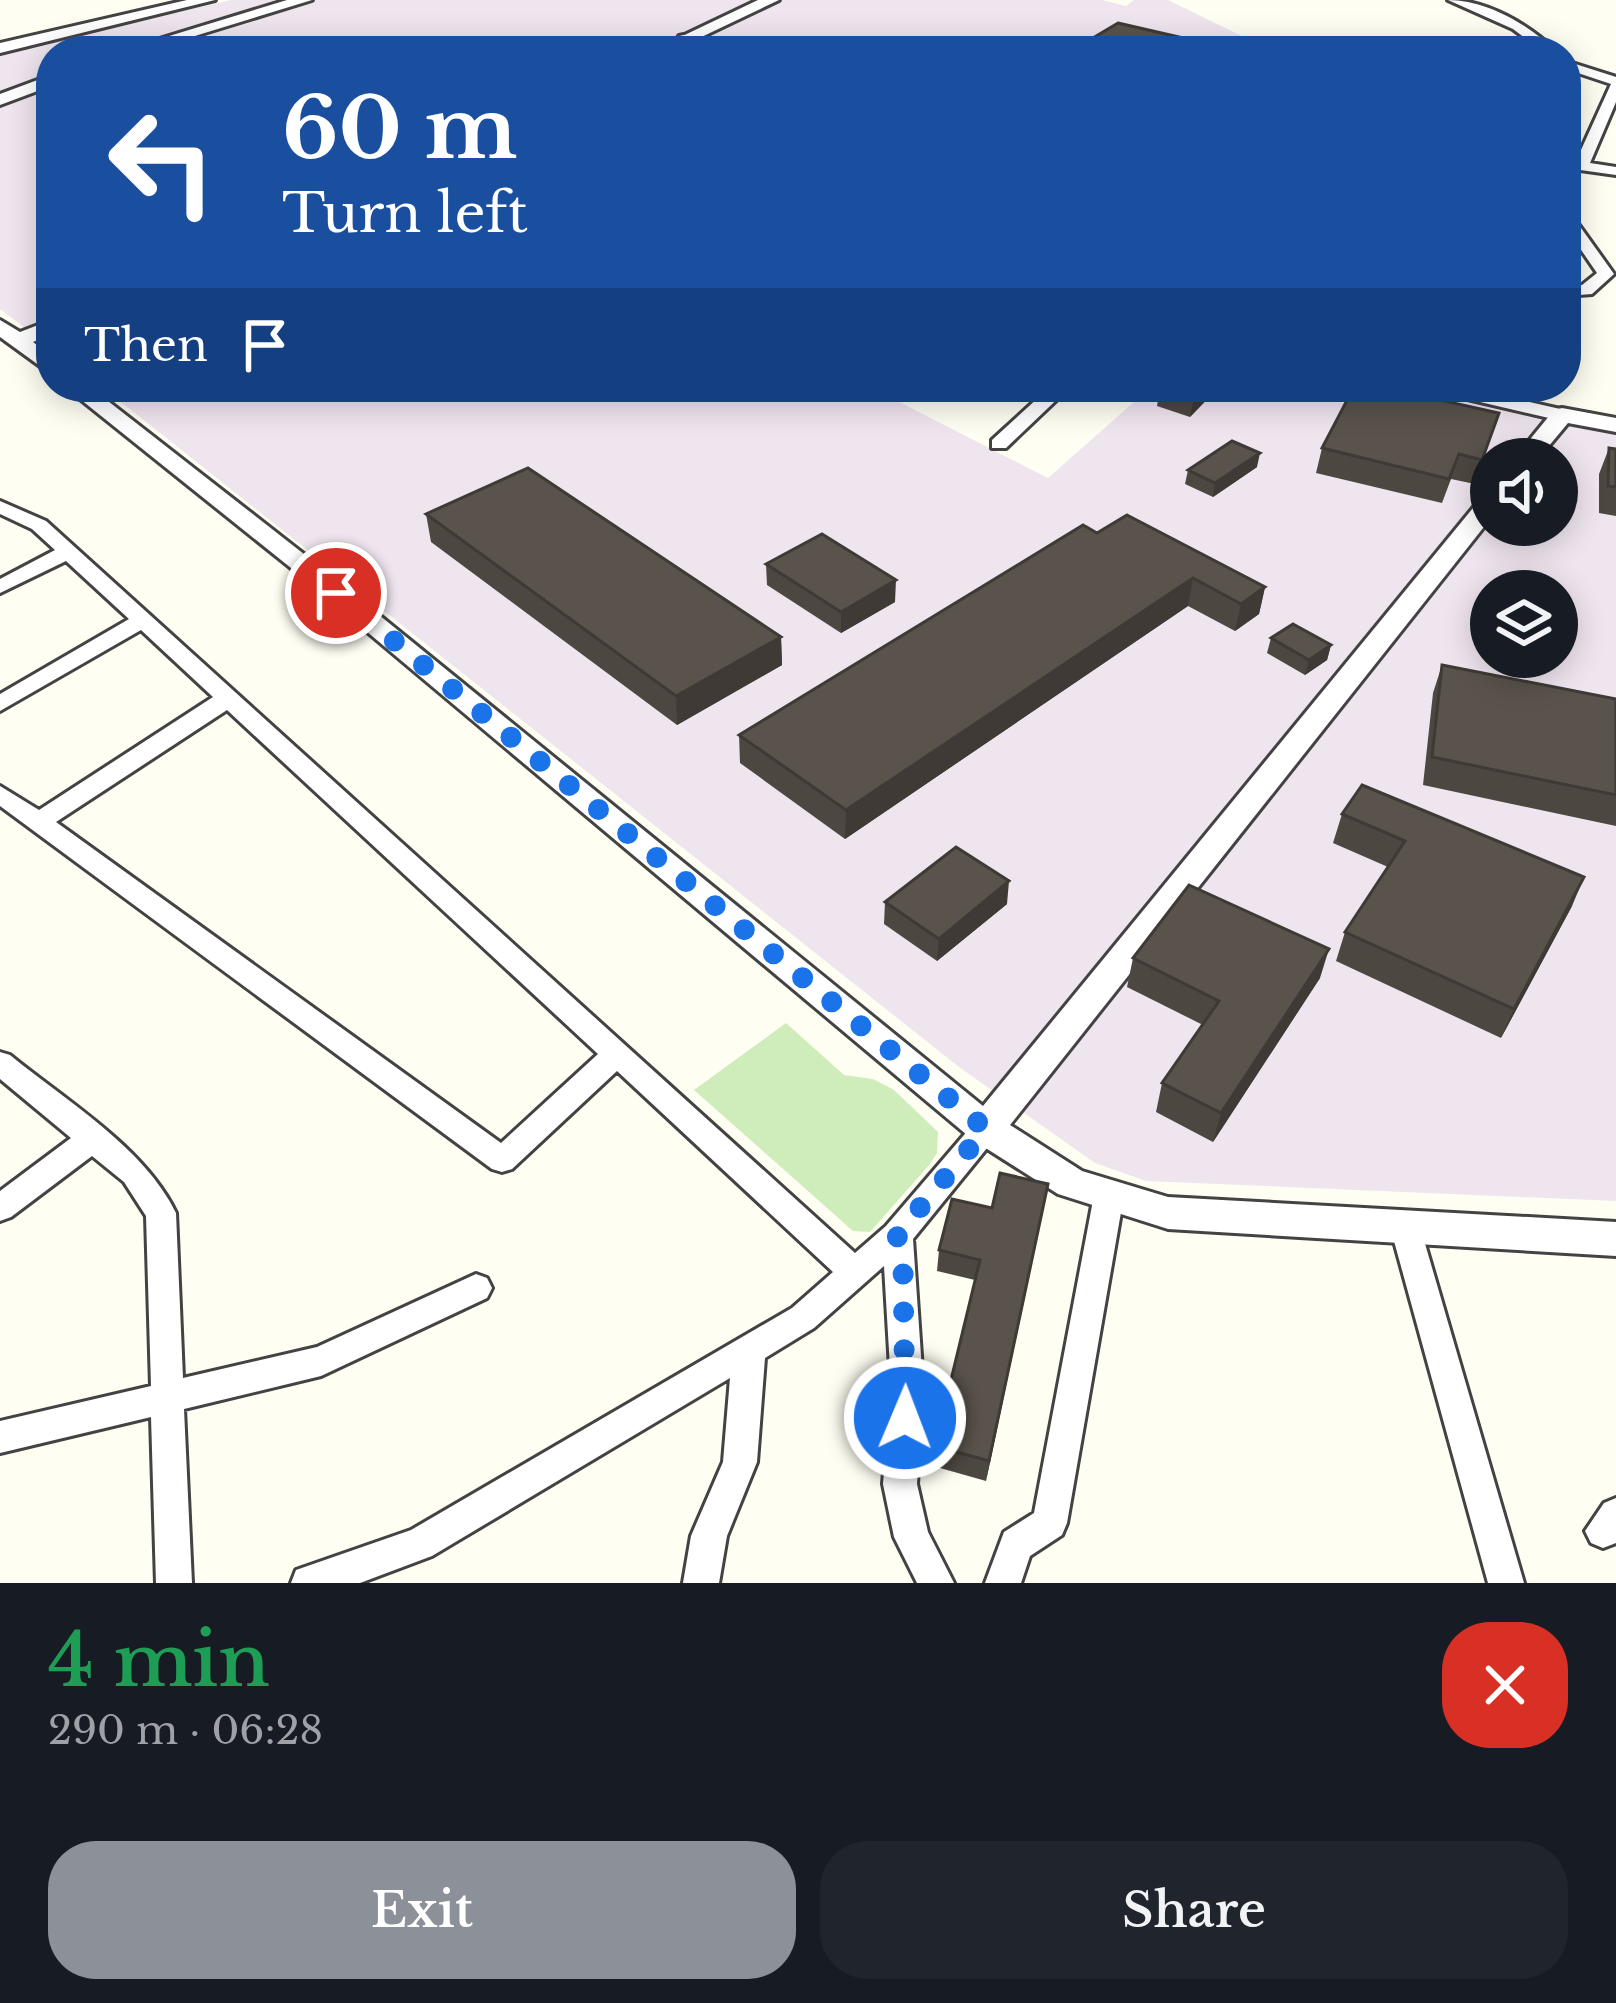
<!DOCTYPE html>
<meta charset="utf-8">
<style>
body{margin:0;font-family:"Libre Baskerville",serif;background:#20242c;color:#f1f3f6;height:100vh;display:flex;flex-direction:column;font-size:45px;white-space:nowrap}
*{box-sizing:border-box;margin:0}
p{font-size:39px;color:#9ea1a6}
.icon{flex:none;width:66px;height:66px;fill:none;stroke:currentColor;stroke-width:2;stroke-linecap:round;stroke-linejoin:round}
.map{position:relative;height:1583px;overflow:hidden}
.side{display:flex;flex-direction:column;background:#171b24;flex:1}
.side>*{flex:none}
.top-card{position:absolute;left:36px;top:36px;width:1545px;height:366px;border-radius:48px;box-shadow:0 6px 30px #0003;background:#1a4fa0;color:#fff;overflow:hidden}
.controls{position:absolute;left:1470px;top:438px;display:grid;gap:24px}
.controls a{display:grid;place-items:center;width:108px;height:108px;border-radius:50%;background:#171b24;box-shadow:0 6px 30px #0003;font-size:60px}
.pin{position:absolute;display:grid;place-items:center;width:102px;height:102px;color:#fff;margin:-51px;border:6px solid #fff;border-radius:50%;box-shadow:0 3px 12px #0007}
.me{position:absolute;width:132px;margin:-66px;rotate:1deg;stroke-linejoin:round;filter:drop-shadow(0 0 9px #0008)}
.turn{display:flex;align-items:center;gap:42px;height:252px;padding:0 48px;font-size:54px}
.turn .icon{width:156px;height:156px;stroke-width:2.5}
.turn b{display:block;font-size:84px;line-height:102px}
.then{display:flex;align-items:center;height:114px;padding:0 48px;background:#0003;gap:24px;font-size:45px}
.round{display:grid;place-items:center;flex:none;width:126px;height:126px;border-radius:48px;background:#20242c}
.summary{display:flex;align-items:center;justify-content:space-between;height:204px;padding:0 48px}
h1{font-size:72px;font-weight:600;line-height:90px;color:#1e9e55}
.cta{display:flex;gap:24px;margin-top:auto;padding:24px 48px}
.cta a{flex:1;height:138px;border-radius:48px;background:#8c9099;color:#fff;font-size:48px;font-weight:600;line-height:138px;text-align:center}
.cta a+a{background:#20242c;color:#f1f3f6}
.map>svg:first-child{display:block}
.industrial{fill:#efe5ef;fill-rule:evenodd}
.green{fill:#ceedba}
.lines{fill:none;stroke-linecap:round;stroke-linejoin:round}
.minor-casing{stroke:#434343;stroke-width:6}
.tertiary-casing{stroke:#434343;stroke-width:6}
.minor{fill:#fff;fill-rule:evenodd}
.tertiary{fill:#fff;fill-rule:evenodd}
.wall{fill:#4d4741}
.shaded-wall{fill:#3f3a35}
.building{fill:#5a534c;stroke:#3f3a35;stroke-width:3}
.route{stroke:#1a73e8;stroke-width:21;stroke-dasharray:0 37.8}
</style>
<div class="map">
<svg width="1616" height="1583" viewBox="0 0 1616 1583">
<rect width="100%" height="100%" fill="#fffef3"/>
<path class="industrial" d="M231,0h871l24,6 8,-6h34l86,42 -14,9h-1189v297l-51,-39v-255z
M102,387h768l178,91 103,-91h268l197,45v769l-470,-20 -51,-18 -136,-96zM1491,459h66v66h-66zM1491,591h66v66h-66z"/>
<path class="green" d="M786,1023l58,52 29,4 21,11 44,42 -1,21 -7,11 -60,68 -17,-1 -159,-141z"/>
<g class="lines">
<g class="minor-casing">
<path id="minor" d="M1448,0c39,0 81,25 108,51h-14l-29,-22z
M684,35l37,13 1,3h-18l-25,-9v-6z
M1566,61l50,16v25l-26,61 26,4v8l-50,-7v-8l10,1 35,-77 -45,-15z
M1566,212l5,2 43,60 -22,20 -26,2v-10l16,-1 15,-12 -31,-45z
M1050,387h20l-64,61h-14v-8z
M1430,387h33l106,24 2,4 -9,6 -129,-30z
M0,501l46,20 809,732 31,-27 90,-105 10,-4 10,4 5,8 -5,8 -83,102 10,146 -6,99 11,48 26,51h-37l-23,-46 -11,-53 8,-99 -7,-119 -70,62 -49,30 -8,104 -30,74 -8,47h-36l8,-47 32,-74 7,-84 -298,178 -72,27h-69l5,-13 115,-40 381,-222 41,-36 -216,-201 -105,98 -10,3 -10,-3 -492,-363v-20l39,24 174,-113 -72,-67 -141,81v-17l129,-75 -63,-58 -66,32v-14l55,-29 -23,-21 -32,-15zM227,710l371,344 -97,89 -445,-321z
M0,1052l10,3c56,46 134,92 166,158l7,165 134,-31 159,-73 11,4 5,10 -5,10 -166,78 -137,33 8,174h-36l-5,-166 -151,36v-32l151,-35 -5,-170 -22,-34 -32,-26 -81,61 -11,4v-30l71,-53 -71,-59z
M1109,1182l11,4 4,9 -57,328 -5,12 -32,21 -9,27h-36l19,-51 30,-19 60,-318 4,-9z
M1406,1217l11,4 4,9 103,353h-36l-97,-353 4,-9z
M1616,1498v45l-13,5 -12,-5 -6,-12 19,-28z"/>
</g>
<g class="tertiary-casing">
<path id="tertiary" d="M187,0h28l-215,53v-10z
M287,0h25l-166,51h-26z
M758,0h21l-107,51h-21z
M51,75v11l-51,19v-11z
M0,320l20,12 31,-12v14l-18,8 18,14v18l-51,-37z
M65,387h25l219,171 674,548 499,-609 9,-2v23l-481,607 72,46 86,26 448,25v34l-448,-27 -110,-35 -85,-54 -682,-572z
M1562,408l54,10v14l-48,-9 -30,36h-24l40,-49z"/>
</g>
<use href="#minor" class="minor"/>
<use href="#tertiary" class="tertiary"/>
</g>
<path class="wall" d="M1160,387h59l-29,30 -33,-11z
M1440,400l59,13 -24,71 -24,-5 -9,24 -126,-30 6,-25z
M1609,448l7,1v67l-17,-3v-39z
M1257,467l-44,30 -28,-13 3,-14z
M426,514l355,123 1,28 -105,60 -246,-183z
M1097,533l168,54 -6,27 -24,17 -47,-25 -343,233 -105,-76 -1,-28z
M766,564l129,38 -54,31 -74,-48z
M1271,638l60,7 -4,15 -22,15 -38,-22z
M1442,665l174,34v127l-193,-41 10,-92z
M1342,814l230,92 -71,132 -165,-77 9,-29 43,-65 -55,-24z
M885,902l122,2 -70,57 -53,-37z
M1133,958l187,20 -107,164 -57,-30 6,-29 41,-58 -76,-38z
M1048,1184l-62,297 -53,-15 2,-20 40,-166 -38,-9 2,-21 53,-42z"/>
<path class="shaded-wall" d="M1183,38l-2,13h-19z
M1203,387h16l-29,30 4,-20z
M1260,453l-3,14 -44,30 2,-14z
M1193,578l-5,28 -343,233 1,-29z
M896,580l-1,22 -54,31v-21z
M1265,587l-6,27 -24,17 6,-27z
M781,637l1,28 -105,60 -1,-29z
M1331,645l-4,15 -22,15 4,-15z
M1584,877l-12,29 -71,132 13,-29z
M1009,881l-2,23 -70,57 2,-22z
M1329,949l-9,29 -107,164 8,-29z
M1048,1184l-4,22 -58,275 3,-20z"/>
<path class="building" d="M1118,23l65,15 -21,13h-91z
M1162,387h41l-9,10z
M1354,387h55l33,7 -2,6 59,13 -17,47 -23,-6 -10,25 -127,-31z
M1232,441l28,12 -45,30 -27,-13z
M1609,448l7,1v38l-8,-1z
M528,468l253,169 -105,59 -250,-182z
M1127,515l138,72 -24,17 -48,-26 -347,232 -107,-75 344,-210 14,8z
M822,534l74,46 -55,32 -75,-48z
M1293,624l38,21 -22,15 -38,-22z
M1442,665l174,34v96l-184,-38z
M1362,785l222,92 -70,132 -169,-77 60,-91 -63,-27z
M956,847l53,34 -70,58 -54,-37z
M1189,885l140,64 -108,164 -59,-30 57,-82 -86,-43z
M1000,1173l48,11 -59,277 -54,-15 45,-186 -41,-10 13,-51 40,9z"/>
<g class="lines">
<path class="route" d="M336,593l650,536 -89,106 6,31 2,152"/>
</g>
</svg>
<div class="controls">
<a><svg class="icon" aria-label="sound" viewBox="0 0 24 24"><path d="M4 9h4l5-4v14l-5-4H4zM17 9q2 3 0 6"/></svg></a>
<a><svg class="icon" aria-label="layers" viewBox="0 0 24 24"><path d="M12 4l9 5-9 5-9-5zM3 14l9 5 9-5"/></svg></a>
</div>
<div class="pin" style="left:336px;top:593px;background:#d93025"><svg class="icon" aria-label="arrive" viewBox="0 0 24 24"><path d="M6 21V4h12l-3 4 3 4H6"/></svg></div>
<svg class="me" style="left:905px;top:1418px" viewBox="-20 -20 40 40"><circle r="17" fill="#1a73e8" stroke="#fff" stroke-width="3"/><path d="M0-11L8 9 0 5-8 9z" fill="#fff"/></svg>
<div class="top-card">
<div class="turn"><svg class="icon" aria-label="left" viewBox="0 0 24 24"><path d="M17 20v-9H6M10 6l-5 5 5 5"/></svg><div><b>60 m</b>Turn left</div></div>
<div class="then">Then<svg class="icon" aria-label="arrive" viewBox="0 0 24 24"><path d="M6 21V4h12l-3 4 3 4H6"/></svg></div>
</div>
</div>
<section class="side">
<div class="summary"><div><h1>4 min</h1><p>290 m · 06:28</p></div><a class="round" style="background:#d93025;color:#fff"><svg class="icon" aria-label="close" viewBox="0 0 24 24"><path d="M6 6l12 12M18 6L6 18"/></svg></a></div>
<div class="cta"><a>Exit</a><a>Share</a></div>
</section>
